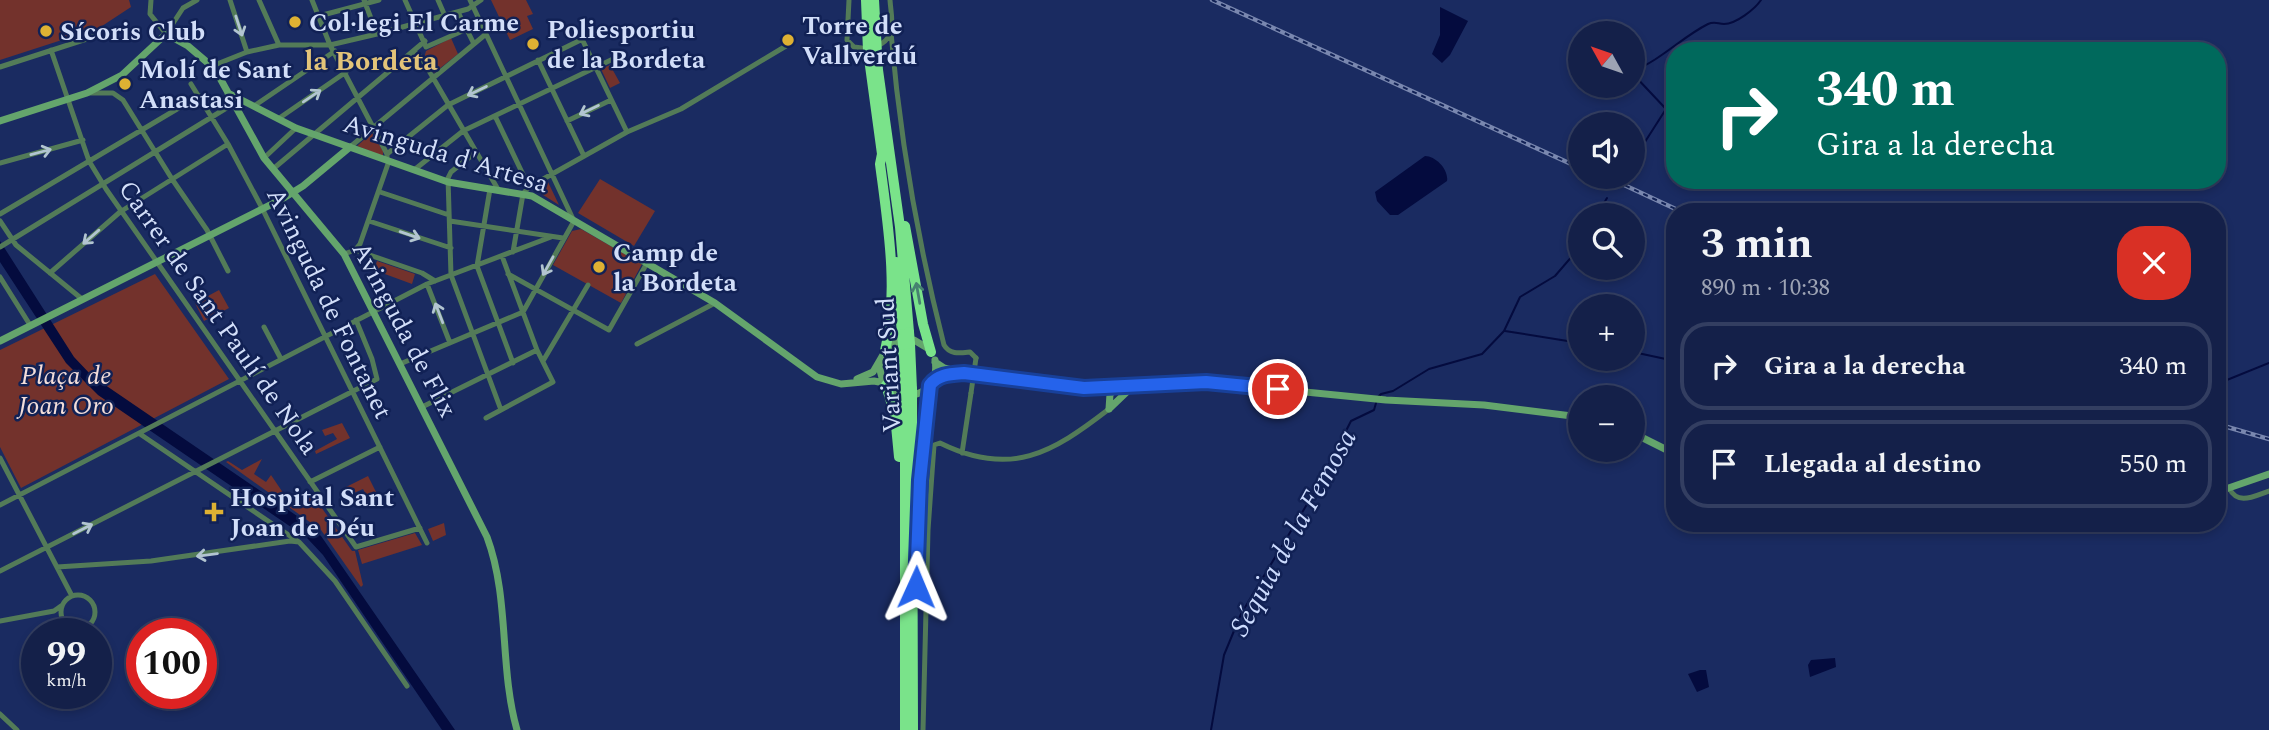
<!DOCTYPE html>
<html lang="es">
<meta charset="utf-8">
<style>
body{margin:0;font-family:Spectral,serif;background:#1d2850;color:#f1f3f6;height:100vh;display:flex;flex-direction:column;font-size:26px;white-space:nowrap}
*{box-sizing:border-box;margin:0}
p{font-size:23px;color:#9da3b4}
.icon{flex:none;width:38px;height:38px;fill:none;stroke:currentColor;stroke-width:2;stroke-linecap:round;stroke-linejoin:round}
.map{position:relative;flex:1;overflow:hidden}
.details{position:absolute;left:1666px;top:203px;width:560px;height:329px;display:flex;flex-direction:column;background:#142049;border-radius:28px;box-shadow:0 4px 10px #0003,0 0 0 2px #333e61}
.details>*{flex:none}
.guide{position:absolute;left:1666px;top:42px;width:560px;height:147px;border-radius:28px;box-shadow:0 4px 10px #0003,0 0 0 2px #333e61;background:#00695c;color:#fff;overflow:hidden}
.needle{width:46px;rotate:310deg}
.fabs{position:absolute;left:1568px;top:21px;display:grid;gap:14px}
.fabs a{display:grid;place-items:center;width:77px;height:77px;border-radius:50%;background:#142049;box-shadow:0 4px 10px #0003,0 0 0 2px #333e61;font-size:35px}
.speed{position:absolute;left:21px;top:618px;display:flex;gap:14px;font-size:35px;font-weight:700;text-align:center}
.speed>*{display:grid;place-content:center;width:91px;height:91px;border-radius:50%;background:#142049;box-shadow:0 4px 10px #0003,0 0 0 2px #333e61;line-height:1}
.speed small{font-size:18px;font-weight:400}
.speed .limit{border:10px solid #d22;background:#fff;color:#111}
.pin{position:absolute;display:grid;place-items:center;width:60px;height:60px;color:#fff;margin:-30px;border:4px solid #fff;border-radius:50%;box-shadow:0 2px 7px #0007}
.me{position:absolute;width:77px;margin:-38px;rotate:1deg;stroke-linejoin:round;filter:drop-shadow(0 0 5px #0008)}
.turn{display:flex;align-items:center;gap:24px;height:147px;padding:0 35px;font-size:32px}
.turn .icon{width:91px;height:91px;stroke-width:2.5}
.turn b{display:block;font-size:49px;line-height:60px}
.round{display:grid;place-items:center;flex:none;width:74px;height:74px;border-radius:28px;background:#1d2850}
.head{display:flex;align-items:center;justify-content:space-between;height:119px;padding:0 35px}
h1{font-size:42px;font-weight:700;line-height:52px}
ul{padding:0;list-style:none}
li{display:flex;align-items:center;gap:21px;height:88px;margin:0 14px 10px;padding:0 21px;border:4px solid #333e61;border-radius:28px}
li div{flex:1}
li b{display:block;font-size:26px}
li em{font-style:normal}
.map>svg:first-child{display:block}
.green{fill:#73322c}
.water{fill:#040b3e}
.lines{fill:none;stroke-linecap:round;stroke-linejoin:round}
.stream{stroke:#040b3e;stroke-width:2}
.street{stroke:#537b58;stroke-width:5}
.secondary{stroke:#64a56c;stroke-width:7}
.highway{stroke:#7ae38a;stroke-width:10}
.rail-casing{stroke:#7987af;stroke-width:4.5}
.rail{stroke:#112155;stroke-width:2;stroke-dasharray:5;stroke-linecap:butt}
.street-bridge{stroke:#537b58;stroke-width:5}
.highway-bridge{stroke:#7ae38a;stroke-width:10}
.oneway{stroke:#b2c5d1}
.oneway2{stroke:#468270}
.route-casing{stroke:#184099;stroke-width:18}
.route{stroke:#2563eb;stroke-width:12}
.poi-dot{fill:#deb133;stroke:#112155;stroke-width:2.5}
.labels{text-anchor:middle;stroke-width:5;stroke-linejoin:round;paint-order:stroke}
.poi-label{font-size:26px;font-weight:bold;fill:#d2def9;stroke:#112155;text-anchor:start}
.street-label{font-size:26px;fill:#d2def9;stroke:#112155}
.park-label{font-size:26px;font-style:italic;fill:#f3ddd9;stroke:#112155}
.neighbourhood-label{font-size:28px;font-weight:bold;fill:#e3c479;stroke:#112155}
.water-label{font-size:28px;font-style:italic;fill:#ccdbfe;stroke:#112155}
</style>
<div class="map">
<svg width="2269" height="730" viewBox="0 0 2269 730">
<rect width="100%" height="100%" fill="#1a2b61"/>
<path class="green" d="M0,0h129l2,7 -32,21 -99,32z
M491,0h35l7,14 -6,2 6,13 -23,11z
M451,38l7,16 -24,19 -10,-15 2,-7z
M610,65l10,18 -10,5 -9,-19z
M372,133l11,18v5l-26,-10z
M600,179l55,32 -21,35 -56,-33z
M548,182l11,23 -19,-12 -1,-6z
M581,229l61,35 -21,39 -68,-38 19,-34z
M377,261l38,13 -3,10 -38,-14z
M155,274l74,105 -208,109 -21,-41v-97z
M219,290l10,18 -25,13 -9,-18z
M342,423l8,15 -34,16 -1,-3 22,-12 -4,-6 -8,3 -3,-6z
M262,459l-8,15 12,8 5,-7 19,28 2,1 20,-10 40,57h3l8,34 -2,2 -40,-57 -95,-68 2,-1 14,9z
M368,476l8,16 -3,1 2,3 -6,4 -6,-11 -16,7 -5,-7z
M444,523l2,12 -13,6 -5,-12z
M415,533l7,12 -60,19 -4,-14z"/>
<path class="water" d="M1440,7l28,14 -18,34 -8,8 -10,-9 8,-19z
M1425,156c11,0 24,14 22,25l-49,34h-8l-13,-14 -2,-9z
M0,241l74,116 18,19 208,142 21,18 134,194h-13l-119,-175 -16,-17 -209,-143 -32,-32 -66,-101z
M1835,658l1,9 -26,10 -2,-12 3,-5z
M1700,670h6l3,17 -12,5 -9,-18z"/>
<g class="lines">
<path class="stream" d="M1633,71c28,-11 49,-34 75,-47 7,-3 10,0 16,0 12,0 31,-15 37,-24
M1633,74l33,35 -32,50
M1597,215l10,-17
M1505,331l75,12
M1633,352l42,9
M2217,384l52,-21
M1378,397l3,-3 12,-3 36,-22 53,-15 22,-23 16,-34 35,-21 25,-29
M1211,730l13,-75 17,-41 77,-128 33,-65 23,-11 2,-7"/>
<path class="street" d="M151,0l-1,14 16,20 17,-26 14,-8
M230,0l17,52
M259,0l20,45
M312,0l18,45 57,109v3
M364,0l13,34
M405,0l21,47
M438,0l7,16
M849,0l-2,40 7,7 8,1
M458,12l16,32
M319,16l60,-16
M891,33c9,105 27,210 53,312 6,10 16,8 26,7l6,6
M582,39l45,93
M881,44c16,-9 10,-28 9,-44
M426,47l41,-18
M51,50l38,111 17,28 250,358 64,-19
M414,52l7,5 78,134
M538,60l46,96
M212,66l35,-14 32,-7h51l47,-11 91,-25 13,-9
M0,67l99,-32
M191,84l37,60 34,64 165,335
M87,93h26l10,7 49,79 35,51 21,41
M254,106l81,-55
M495,116l34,71
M278,119l68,-47
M567,121l44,-21
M350,147l136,-113
M476,152l-25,20 -3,6 3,97 50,135
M387,154l61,-49 151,-74
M264,158l32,-30
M0,163l83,-23
M273,169l152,-128
M414,170l49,-39 150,-72
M490,189l-13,77 36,97
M380,192l69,23
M0,214l199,-118
M0,221l16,24 66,54
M369,221l82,27
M450,221l113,17
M0,247l233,-143
M355,250l67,23 13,8
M513,252l10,-58 6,-7 98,-55 54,-23 105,-63
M344,254l11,-4 5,-6 29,-83
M50,273l70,-61 108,-68
M508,274l101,56 38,-67
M0,277l30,48
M427,284l23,59
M264,327l17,32
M637,344l78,-41
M543,361l45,-76
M400,364l123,-52 51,-91 -104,-221
M422,407l115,-57
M486,418l67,-36 -16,-32 -35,-94
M140,434l159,108 36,39 72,105
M962,453l9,-60
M0,458l72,138
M310,482l70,-35
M2229,488c9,18 25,8 40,3
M0,505l427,-221 124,-47
M57,567l94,-6 139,-20 9,1
M0,571l377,-192 -5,-20 -16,-39
M61 612a17 17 0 1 1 34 0a17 17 0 1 1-34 0Z
M0,621l54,-10 7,-5
M0,714l17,16
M923,730l5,-200 6,-85 6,-2c71,35 112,10 169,-34"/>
<path class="secondary" d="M228,93l68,35 152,54 84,14 183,107 102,74 24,7 33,-3 10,2
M0,121l87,-28 35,-18 44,-41 22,12 27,23 49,89 80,96 143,283c23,62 12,130 30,193
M0,341l282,-142 21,-13 47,-39
M935,362l9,6 20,5 120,15 122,-6 180,18 98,5 96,12
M880,363c-2,46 63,41 55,-3
M857,379l16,-7 14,-24 11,-7 16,-1 15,9
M933,381l14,-7h11
M1109,409l24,-23
M1109,409l1,-15 9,-7
M1633,433l42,21
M2217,492l52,-18
M1987,523c42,8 89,9 131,0"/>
<path class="highway" d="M866,0l2,51 14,103 -2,10c8,61 19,127 5,187
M874,0l4,70 22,157 9,105
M905,226l18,98 8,28
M896,262l6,72
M910,344l2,45
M903,345l1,45
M886,385l9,30 4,42
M912,401l1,329
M905,402v328
M919,494l11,-109"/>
<g class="rail-casing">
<path id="rail" d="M1212,0l368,168
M1607,177l75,35
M2217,424l52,15"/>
</g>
<use href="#rail" class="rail"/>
<path class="street-bridge" d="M971,393l5,-35"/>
<path class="highway-bridge" d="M909,332l1,12
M902,334l1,11
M912,389v12
M904,390l1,12"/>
</g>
<defs><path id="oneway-shaft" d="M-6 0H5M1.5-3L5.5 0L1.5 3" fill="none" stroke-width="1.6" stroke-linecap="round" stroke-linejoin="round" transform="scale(1.75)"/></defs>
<g class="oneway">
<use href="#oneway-shaft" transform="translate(239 26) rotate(72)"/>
<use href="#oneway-shaft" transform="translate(477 91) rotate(154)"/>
<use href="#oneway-shaft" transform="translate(312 96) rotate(-34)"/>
<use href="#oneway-shaft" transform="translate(589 110) rotate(154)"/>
<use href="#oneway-shaft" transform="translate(41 152) rotate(-15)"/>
<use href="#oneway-shaft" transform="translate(410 235) rotate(19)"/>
<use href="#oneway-shaft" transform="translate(91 237) rotate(139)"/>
<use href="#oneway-shaft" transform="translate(548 266) rotate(119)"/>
<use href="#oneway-shaft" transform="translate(439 313) rotate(-111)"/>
<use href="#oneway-shaft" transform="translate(83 529) rotate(-27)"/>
<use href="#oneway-shaft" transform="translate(207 555) rotate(173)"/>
</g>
<use class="oneway2" href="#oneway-shaft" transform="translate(918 293) rotate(-100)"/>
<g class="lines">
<g class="route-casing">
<path id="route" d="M916,587l4,-107 10,-95c8,-11 21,-11 34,-12l120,15 122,-6 72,7"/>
</g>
<use href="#route" class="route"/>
</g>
<g class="poi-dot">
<circle cx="295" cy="22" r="7"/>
<circle cx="46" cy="31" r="7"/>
<circle cx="788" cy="40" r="7"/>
<circle cx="533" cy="44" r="7"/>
<circle cx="125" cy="84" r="7"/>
<circle cx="599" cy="267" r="7"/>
<path d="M210.5 501.5h7v7h7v7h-7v7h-7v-7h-7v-7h7z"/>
</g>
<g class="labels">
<g class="poi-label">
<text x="309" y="31">Col·legi El Carme</text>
<text x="802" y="34">Torre de<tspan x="802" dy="30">Vallverdú</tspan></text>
<text x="547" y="38">Poliesportiu<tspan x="547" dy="30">de la Bordeta</tspan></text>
<text x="60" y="40">Sícoris Club</text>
<text x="139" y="78">Molí de Sant<tspan x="139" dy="30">Anastasi</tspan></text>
<text x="613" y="261">Camp de<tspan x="613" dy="30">la Bordeta</tspan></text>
<text x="230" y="506">Hospital Sant<tspan x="230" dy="30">Joan de Déu</tspan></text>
</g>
<g class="street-label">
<text transform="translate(446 153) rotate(17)" y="9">Avinguda d'Artesa</text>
<text transform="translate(330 303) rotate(64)" y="9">Avinguda de Fontanet</text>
<text transform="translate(219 317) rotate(55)" y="9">Carrer de Sant Paulí de Nola</text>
<text transform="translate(405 329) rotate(62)" y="9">Avinguda de Flix</text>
<text transform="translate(888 365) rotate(-93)" y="9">Variant Sud</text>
</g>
<g class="park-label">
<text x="66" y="384">Plaça de<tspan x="66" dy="30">Joan Oro</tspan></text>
</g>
<g class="neighbourhood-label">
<text x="371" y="70">la Bordeta</text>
</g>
<g class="water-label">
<text transform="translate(1292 532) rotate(-61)" y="10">Séquia de la Femosa</text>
</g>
</g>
</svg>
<div class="fabs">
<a><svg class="needle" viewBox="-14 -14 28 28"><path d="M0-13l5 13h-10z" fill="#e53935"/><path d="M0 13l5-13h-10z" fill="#9da3b4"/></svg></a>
<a><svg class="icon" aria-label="sound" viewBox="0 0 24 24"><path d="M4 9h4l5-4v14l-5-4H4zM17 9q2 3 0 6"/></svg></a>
<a><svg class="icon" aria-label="search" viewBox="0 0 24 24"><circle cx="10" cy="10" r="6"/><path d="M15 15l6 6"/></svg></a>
<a>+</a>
<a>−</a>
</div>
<div class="speed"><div>99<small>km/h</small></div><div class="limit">100</div></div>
<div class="pin" style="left:1278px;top:389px;background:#d93025"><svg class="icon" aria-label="arrive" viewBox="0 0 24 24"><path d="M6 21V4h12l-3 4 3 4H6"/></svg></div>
<svg class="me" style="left:916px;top:587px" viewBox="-20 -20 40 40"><path d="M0-17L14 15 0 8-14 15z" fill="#2563eb" stroke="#fff" stroke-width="4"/></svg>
<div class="guide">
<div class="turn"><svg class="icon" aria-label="right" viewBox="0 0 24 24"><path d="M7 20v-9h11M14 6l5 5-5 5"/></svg><div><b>340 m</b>Gira a la derecha</div></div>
</div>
<section class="details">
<div class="head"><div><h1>3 min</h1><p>890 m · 10:38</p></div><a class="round" style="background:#d93025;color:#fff"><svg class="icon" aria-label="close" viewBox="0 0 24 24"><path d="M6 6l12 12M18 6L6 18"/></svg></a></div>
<ul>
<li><svg class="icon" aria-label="right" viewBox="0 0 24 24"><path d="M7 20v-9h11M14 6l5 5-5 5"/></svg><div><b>Gira a la derecha</b></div><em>340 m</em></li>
<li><svg class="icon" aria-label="arrive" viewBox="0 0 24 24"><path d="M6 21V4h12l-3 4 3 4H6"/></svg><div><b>Llegada al destino</b></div><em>550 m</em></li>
</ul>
</section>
</div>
